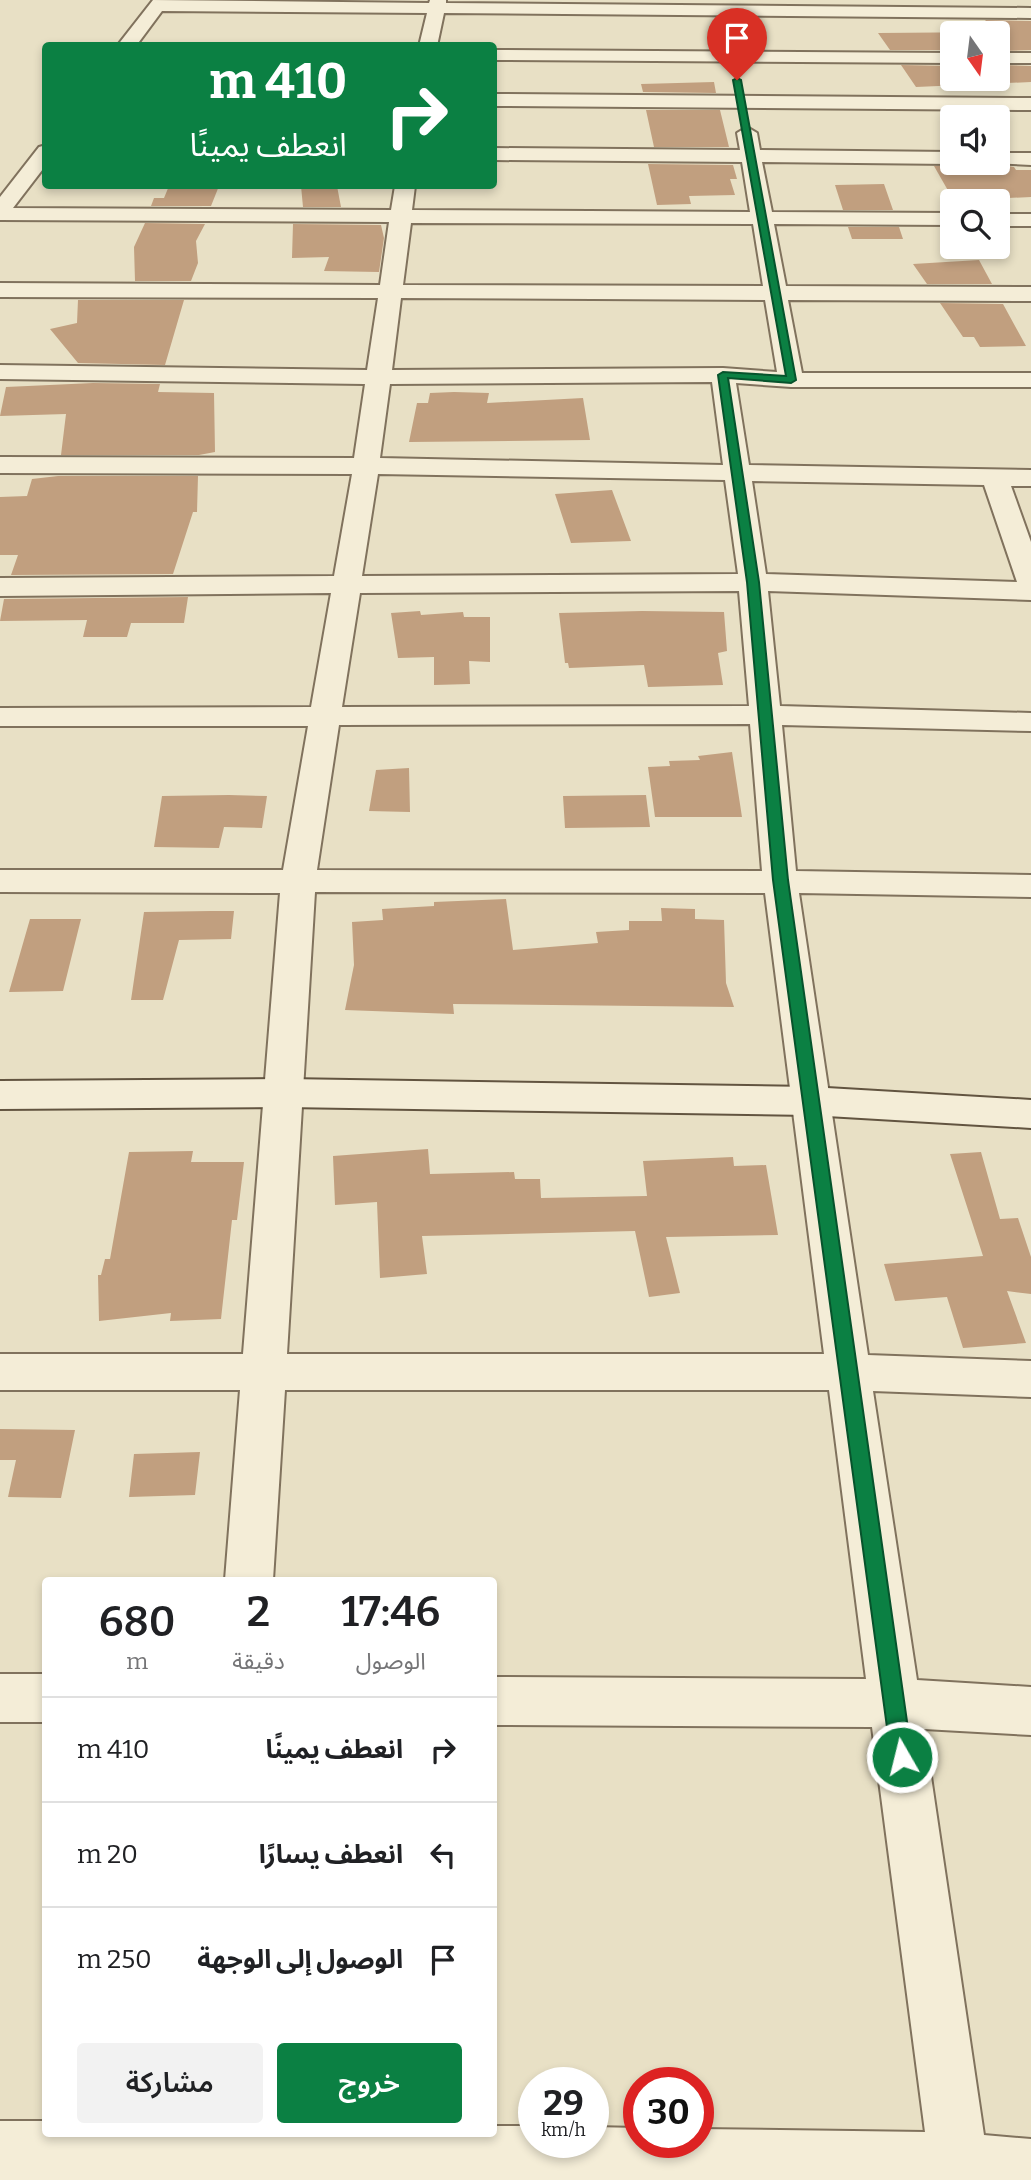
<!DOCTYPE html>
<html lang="ar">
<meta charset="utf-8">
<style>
body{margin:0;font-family:Bitter,"Noto Sans Arabic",serif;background:#f2f2f2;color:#202124;direction:rtl;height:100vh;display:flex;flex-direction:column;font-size:26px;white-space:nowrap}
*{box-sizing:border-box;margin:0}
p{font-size:23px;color:#757577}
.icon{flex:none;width:38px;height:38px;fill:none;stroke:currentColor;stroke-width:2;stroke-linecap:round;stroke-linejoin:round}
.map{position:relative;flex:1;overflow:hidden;direction:ltr}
.sheet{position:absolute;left:42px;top:1577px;width:455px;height:560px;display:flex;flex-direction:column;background:#fff;border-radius:7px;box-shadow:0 4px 10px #0003;direction:rtl}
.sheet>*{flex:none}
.hud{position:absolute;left:42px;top:42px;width:455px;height:147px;border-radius:7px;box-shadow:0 4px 10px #0003;direction:rtl;background:#0b8043;color:#fff;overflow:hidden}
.needle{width:46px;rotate:166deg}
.controls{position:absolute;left:940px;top:21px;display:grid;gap:14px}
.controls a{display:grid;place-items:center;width:70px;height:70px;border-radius:7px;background:#fff;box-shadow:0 4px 10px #0003;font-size:35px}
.speed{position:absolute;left:518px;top:2067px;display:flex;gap:14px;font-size:35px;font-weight:700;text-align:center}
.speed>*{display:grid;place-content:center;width:91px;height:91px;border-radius:50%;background:#fff;box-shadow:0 4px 10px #0003;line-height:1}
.speed small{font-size:18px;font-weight:400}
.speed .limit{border:10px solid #d22;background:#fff;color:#111}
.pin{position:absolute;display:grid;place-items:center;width:60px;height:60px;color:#fff;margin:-72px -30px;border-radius:50% 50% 50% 0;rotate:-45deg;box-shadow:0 0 7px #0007}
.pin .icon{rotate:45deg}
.me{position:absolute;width:77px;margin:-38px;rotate:352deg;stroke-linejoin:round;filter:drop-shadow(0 0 5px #0008)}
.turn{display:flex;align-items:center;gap:24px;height:147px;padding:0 35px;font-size:32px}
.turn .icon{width:91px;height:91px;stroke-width:2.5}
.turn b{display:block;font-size:49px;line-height:60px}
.eta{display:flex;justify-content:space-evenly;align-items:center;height:119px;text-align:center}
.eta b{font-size:42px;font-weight:600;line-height:49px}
.button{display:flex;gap:14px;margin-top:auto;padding:14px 35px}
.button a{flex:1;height:80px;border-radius:7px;background:#0b8043;color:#fff;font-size:28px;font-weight:600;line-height:80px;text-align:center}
.button a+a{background:#f2f2f2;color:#202124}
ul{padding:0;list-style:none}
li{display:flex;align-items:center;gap:21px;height:105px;padding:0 35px;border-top:2px solid #e0e0e0}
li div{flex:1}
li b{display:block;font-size:26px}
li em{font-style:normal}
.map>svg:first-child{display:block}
.building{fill:#c19f7f}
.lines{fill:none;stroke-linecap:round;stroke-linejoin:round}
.street-casing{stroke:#80725d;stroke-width:4}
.secondary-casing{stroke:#625440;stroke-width:4}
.street{fill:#f4edd7;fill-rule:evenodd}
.secondary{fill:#f4edd7;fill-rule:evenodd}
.route{fill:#0b8043;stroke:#07532c;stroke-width:2}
</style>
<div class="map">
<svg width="1031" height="2180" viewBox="0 0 1031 2180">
<rect width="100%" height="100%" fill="#e8e0c5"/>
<path class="building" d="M985,20l46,1v29l-33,1v-18h-46v17h-62l-12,-17 119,-1z
M901,65l51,1v13h46v-14l33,1v16l-115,5z
M714,82l2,11 -73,-1 -2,-8z
M646,110h74l9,37h-75z
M989,163l25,4 2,3h15v27l-67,3 -3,-6h-11l-16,-28z
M648,164l85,1 4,14h-7l5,16 -46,1 2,8 -34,1z
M884,184l9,26h-50l-8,-25z
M169,186h50l-8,20h-60l3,-8h10z
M301,186h36l4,21h-38z
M145,223l60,1 -9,17 2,22 -7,18h-56l-1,-34z
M293,224l88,1 3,13 -5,34 -55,-1 5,-14 -37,1z
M848,227h51l4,12h-51z
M979,260l13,24h-65l-14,-20z
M78,300h106l-19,65 -87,-2 -28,-34 27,-6z
M940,303l63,1 23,42 -46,1 -6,-10h-11z
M93,383l67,1 -2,8 56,1 1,59 -16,3h-138l5,-41 -66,2 6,-29z
M454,392l35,1 -2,10 96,-5 7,42 -181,2 8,-39h11l2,-10z
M58,476h140l-1,36h-4l-20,62 -162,1 7,-20h-18v-58l27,-1 5,-17z
M612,490l19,51 -60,2 -16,-49z
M188,597l-4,26h-53l-4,14h-44l4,-17 -87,1 4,-22z
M420,611l1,4 42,-3 1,5h26v45l-21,-1 1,23 -36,1v-28l-36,1 -7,-45z
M642,611l82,1 3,39 -9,2 5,32 -75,2 -4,-22 -75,3 -1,-5h-3l-6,-50z
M732,752l10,65h-87l-7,-50 22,-1 -1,-5 31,-1 -2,-4z
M409,768l1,44 -41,-1 7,-41z
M229,795l38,1 -5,32 -38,-1 -5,21 -65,-1 8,-51z
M646,795l4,32 -85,1 -2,-32z
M506,899l7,51 85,-7 -2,-11 33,-2v-9h33l-1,-13 34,1v10l29,1 2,63 8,24 -281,-3 1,10 -109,-4 9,-45 -2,-43 31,-2 -1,-11 52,-3v-4z
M211,911h23l-3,28 -52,1 -16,60h-32l13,-88z
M30,919h51l-18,72 -54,1z
M428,1149l2,25 84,-2 1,7h25l1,19 106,-2 -4,-35 90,-4 1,9 32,-1 12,70 -112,2 14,56 -31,4 -14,-66 -213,5 5,38 -47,4 -3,-76 -42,3 -2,-49z
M193,1151l-2,11h53l-7,58h-5l-11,99 -51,2 1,-8 -72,8 -1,-46h3l4,-16h5l19,-107z
M981,1152l19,67 18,-1 13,39v37l-24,-3 19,52 -63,5 -16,-51 -52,4 -11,-37 99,-8 -33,-102z
M0,1429l75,1 -14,68 -53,-1 8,-37h-16z
M200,1452l-5,43 -66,2 5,-43z"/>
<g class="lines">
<g class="street-casing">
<path id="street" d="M153,0l276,3 1,-3h16v3l585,5v10l-587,-5 -7,33h-18l8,-33 -265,-2 -26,35h-19z
M494,50l458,3v10l-458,-3z
M998,53h33v10h-33z
M494,94l537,4v12l-537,-4z
M747,127l10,6 3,17 192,2v11h5l-5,1 -190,-2 10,50 180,1v12l-178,-1 12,62 245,1v14l-243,-1 14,73h229v14h-240l-55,-4 13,82 282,5v16h-20l20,56v58l-263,-9 12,115 251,7v18l-249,-6 14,146 235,4v22l-232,-4 69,462 163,6v36l-158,-6 44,289 114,7v48l-107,-6 60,406 47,4v41h-1031v-59h46v12h448v-7h40v16h59v-15l46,1v14h59v-13l227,3 -53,-405 -378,-2v-48l372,2 -37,-289h-544l-12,190h-48l15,-190h-240v-36h243l37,-461 -280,-1v-22h283l25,-144h-308v-18l311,-1 20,-114 -331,3v-18l334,-2 18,-102 -352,-1v-16l354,1 11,-74 -365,-5v-14l367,5 11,-72 -378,-1v-14l380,2 9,-63 -389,-2v-23l39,-50 7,-2v20l-33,43 378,2 4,-24h20l-3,24 338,2 -8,-50 -248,-2v-12l246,2 -3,-17zM411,223l342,1 10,62 -360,-1zM401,298l364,2 12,72 -54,-4 -331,2zM712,382l11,83 -343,-7 10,-74zM378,474l347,6 13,94 -376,2zM752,481l232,4 33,97 -251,-8zM739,591l10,115 -407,1 18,-114zM750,724l12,147 -445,-1 22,-145zM315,892l450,1 59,461h-537z
M998,153h33v12l-40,-2h7z
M998,214h33v12h-33z
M0,1674h46v48h-46z"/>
</g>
<g class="secondary-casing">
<path id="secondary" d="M286,1079l524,8 221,13v28l-221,-13 -524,-8 -286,2v-28z"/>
</g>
<use href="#street" class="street"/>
<use href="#secondary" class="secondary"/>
</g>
<path class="route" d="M737,78l4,2 55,300 -5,3 -63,-5 31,204 29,298 124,877 -3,8 -7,3 -8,-3 -3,-8 -118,-877 -26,-298 -29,-207 5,-3 63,4 -53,-296z"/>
</svg>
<div class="controls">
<a><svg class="needle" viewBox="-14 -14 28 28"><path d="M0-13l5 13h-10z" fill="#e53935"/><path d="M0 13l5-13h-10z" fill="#757577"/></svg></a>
<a><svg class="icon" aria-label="sound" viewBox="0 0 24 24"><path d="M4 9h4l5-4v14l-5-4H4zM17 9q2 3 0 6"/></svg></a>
<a><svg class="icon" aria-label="search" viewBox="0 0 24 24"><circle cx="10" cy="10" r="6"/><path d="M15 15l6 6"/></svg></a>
</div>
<div class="speed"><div>29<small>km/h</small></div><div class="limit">30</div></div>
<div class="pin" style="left:737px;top:80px;background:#d93025"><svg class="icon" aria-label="arrive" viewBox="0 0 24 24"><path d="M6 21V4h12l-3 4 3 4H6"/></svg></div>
<svg class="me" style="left:902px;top:1757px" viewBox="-20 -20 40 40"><circle r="17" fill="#0b8043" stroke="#fff" stroke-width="3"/><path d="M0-11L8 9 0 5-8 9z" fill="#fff"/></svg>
<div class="hud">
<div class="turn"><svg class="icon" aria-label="right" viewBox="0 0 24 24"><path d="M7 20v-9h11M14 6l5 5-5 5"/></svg><div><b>410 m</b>انعطف يمينًا</div></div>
</div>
<section class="sheet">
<div class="eta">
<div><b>17:46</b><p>الوصول</p></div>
<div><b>2</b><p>دقيقة</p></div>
<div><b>680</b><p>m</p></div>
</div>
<ul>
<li><svg class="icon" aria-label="right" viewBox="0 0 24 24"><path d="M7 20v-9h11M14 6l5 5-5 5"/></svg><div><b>انعطف يمينًا</b></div><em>410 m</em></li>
<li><svg class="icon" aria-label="left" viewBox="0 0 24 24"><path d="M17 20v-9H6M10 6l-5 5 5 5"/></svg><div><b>انعطف يسارًا</b></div><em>20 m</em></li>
<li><svg class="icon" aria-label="arrive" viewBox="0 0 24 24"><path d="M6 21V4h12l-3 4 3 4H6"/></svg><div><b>الوصول إلى الوجهة</b></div><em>250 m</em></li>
</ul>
<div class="button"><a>خروج</a><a>مشاركة</a></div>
</section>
</div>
